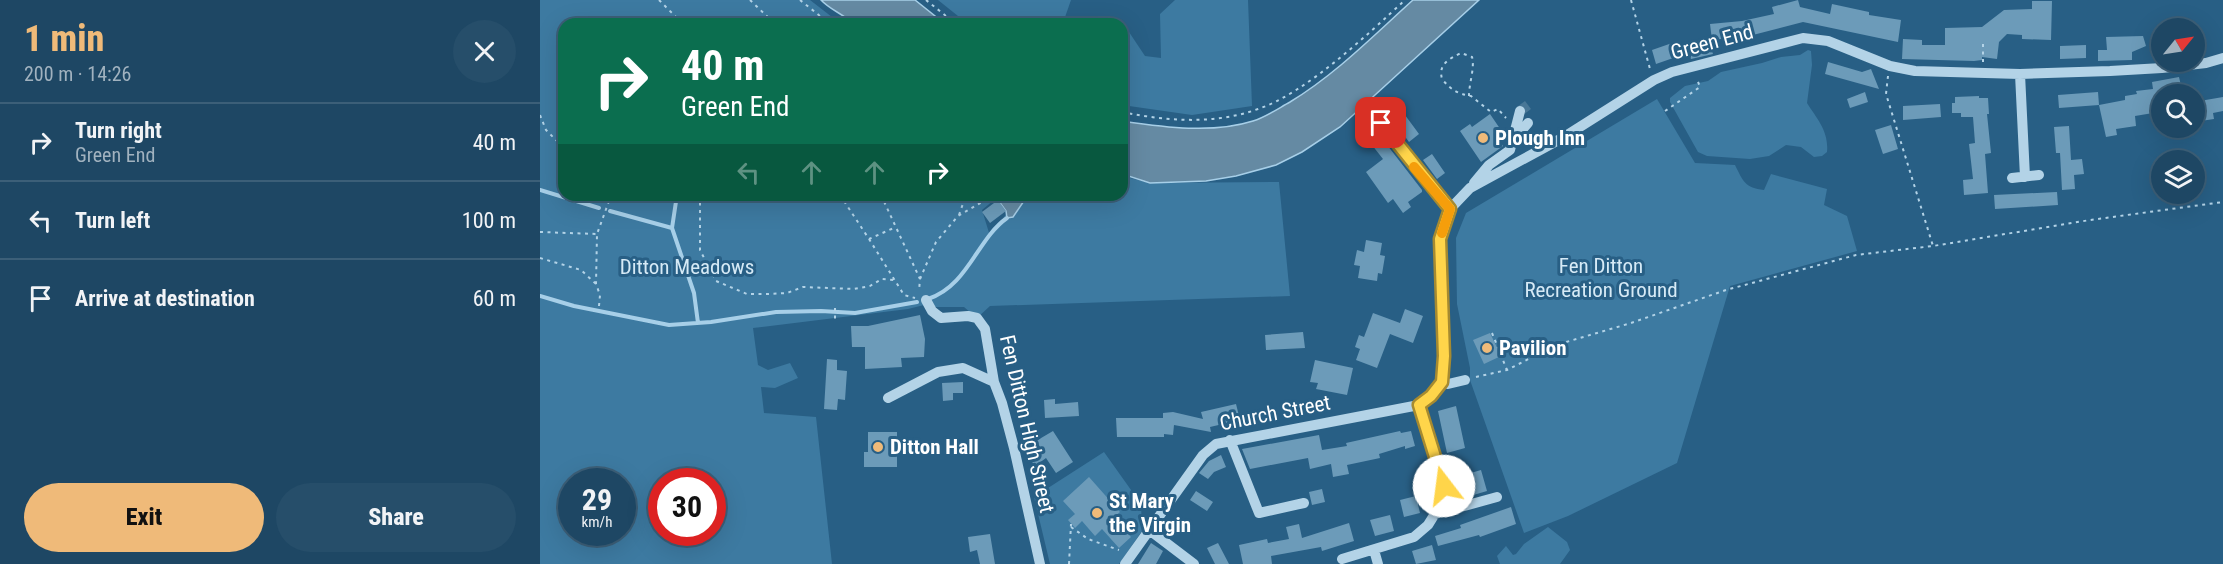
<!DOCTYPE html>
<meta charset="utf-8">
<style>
body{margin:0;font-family:"Roboto Condensed",sans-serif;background:#264e6a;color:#f1f3f6;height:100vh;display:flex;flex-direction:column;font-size:22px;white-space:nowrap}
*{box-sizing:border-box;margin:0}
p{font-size:20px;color:#a1b2bf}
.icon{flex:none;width:33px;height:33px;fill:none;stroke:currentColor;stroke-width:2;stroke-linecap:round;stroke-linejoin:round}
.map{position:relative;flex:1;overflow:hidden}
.sheet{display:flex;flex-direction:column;background:#1e4764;width:540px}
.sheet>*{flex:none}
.banner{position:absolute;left:18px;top:18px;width:570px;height:183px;border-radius:18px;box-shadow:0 6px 24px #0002,0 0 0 2px #3c5f78;background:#0b6e4f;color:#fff;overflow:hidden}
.needle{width:39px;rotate:60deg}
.controls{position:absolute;left:1611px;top:18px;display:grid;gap:12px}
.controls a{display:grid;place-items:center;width:54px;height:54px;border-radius:50%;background:#1e4764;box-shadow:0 6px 24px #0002,0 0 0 2px #3c5f78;font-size:30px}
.speed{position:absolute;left:18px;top:468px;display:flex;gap:12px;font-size:30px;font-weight:700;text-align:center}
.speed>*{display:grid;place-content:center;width:78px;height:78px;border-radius:50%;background:#1e4764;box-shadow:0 6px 24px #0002,0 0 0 2px #3c5f78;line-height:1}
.speed small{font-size:15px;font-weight:400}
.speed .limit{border:9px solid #d22;background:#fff;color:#111}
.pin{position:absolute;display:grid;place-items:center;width:51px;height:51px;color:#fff;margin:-26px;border-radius:12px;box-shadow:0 3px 9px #0006}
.me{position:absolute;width:66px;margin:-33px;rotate:345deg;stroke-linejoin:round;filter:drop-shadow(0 0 4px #0008)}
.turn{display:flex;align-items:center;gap:21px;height:126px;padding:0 24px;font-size:27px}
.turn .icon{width:78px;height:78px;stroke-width:2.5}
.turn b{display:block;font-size:42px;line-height:51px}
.lanes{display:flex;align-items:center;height:57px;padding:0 24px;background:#0003;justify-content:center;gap:30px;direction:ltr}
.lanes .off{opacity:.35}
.round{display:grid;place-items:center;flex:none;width:63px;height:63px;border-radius:32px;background:#264e6a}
.head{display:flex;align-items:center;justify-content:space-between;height:102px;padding:0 24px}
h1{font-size:36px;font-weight:800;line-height:45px;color:#efba79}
.button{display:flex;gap:12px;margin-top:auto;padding:12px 24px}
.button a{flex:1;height:69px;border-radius:36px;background:#efba79;color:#111;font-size:24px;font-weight:800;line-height:69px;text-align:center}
.button a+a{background:#264e6a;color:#f1f3f6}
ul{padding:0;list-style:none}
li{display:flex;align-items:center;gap:18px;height:78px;padding:0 24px;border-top:2px solid #3c5f78}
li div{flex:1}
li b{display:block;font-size:22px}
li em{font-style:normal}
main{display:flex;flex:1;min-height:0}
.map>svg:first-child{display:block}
.green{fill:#3d7aa1;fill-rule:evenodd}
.water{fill:#658aa3;stroke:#a7cfe8;stroke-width:1.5}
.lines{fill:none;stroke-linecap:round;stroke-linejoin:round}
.stream{stroke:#a7cfe8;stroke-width:4}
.building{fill:#6c9bb9}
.minor-tunnel{stroke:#487797;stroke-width:10;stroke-dasharray:10 5;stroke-linecap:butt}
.path{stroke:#b3d3e7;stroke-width:2;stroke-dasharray:3 4.5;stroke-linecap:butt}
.minor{stroke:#b3d3e7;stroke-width:10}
.route-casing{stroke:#a68a30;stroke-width:15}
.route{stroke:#ffd54a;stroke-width:10}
.slow{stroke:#f59e0b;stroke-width:10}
.poi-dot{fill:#efba79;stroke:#285f85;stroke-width:2}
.labels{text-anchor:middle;stroke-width:6;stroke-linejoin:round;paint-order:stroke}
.street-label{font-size:21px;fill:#fff;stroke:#285f85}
.poi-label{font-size:21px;font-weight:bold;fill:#fff;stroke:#285f85;text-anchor:start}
.park-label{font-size:21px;fill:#d6eaf6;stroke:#285f85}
</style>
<main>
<section class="sheet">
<div class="head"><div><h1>1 min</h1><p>200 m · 14:26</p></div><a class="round"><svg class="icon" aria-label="close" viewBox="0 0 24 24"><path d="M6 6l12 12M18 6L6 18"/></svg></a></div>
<ul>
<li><svg class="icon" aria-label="right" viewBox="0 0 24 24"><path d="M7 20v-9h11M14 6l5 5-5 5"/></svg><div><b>Turn right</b><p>Green End</p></div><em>40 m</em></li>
<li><svg class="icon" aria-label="left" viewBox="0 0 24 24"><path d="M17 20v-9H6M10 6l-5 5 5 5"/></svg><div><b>Turn left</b></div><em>100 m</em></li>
<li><svg class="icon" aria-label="arrive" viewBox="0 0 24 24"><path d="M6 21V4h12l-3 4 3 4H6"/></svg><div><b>Arrive at destination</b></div><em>60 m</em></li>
</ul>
<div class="button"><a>Exit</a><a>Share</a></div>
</section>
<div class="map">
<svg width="1683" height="564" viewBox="0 0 1683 564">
<rect width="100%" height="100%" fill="#285f85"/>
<path class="green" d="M0,0h270l31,24h-277v171h436l-18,15 8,26 30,-41h102v-19l28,7 129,-1 11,114 -300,10 -13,12 -13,-11h-35l3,-4 -24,6 -155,19 5,37 10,5 22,-7 8,15 -23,10 -14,-1 3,26 52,4 16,147h-292zM32,482h50v50h-50zM122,482h50v50h-50z
M398,0h133l-7,20 -7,4h-89z
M635,0h73l4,106 -60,9 -70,-10v-67l7,-6 16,24 16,2 -1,-44z
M1268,50l3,1 1,14 -5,38c10,16 22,28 20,49l-5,4 -8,1 -13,-10 -15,-2 -17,11 -19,3 -43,-3 -9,-4 -28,-50v-4l15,-12 23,-5 13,-9 41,-9 19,-6 19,-2z
M1117,99l38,64 40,2c8,16 10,23 29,25l7,-16 56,15 -3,16 23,11 10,35 -127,35 -53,177 -109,53 -44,17 -54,-153v-12l-13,-64 -1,-66 10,-25z
M564,452l37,52 1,27 -23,33h-69l-16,-67z
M1008,527l19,15 3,8 -10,14h-60l-3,-8 9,-10 7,9 3,-1 8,-10z"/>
<path class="water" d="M281,0h94l30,24h-92c-9,-10 -23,-14 -32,-24z
M873,0h66l-139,127 -38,25 -26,13 -40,11 -30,5 -56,2 -28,-9v-53c42,6 90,13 131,0 13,-4 26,-13 37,-19 46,-28 83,-66 123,-102z
M471,195h17l-15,22 -6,1 -1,-7 -8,-11z"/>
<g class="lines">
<path class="stream" d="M0,190l59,18
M70,211l62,17 22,65 4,30
M132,228l5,-33
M0,296l34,10 95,19 42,-3 65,-10 45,-1 34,2 62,-11
M388,299c40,-13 49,-60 79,-81"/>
</g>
<path class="building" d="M1258,0l2,7 30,7 2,-10 37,8v3l32,5 -3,22 -95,-20 -54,14 -37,4 -2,-16 32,-3 32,-7 -2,-7z
M1492,1h20l-1,39 -29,-1v-4l-15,-1 -8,8 -2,17 -15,-2v3l-8,1 -72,-2 1,-20 19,1v5h23v-17l37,-1 22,-17 28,-1z
M1603,36l3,10 -14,6v8l-34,1v-11h9l-1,-13z
M1135,42l4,14 -23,8 -4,-14z
M1169,44l4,10 -22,5 -3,-8z
M1546,45v13l-26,1v-13z
M1288,62l34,10 9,-3 8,20 -54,-15z
M1639,77l3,13 -20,4v13l-10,2 1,4 -18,3 1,10 -20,3 1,6 -11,2 -7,-32 26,-5v-4l12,-2 -1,-3 17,-2 -1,-7z
M1325,92l3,10 -18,6 -3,-9z
M1558,92l1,13 -40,3 -1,-13z
M1439,96v2h9l1,16h-2l4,39 -6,1 3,39 -24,2 -1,-15 10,-1 -4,-35 6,-1 -2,-26h-12v-4h-9v-10h3v-6z
M1683,97v14l-10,2 1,6 -20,3v-20z
M1400,104l1,13 -38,3v-14z
M950,114l15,22 -6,4 4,6 -22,16 -21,-31 10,-7 2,3z
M865,115l14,19 -10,8 -14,-19z
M1351,125l7,24 -15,5 -8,-24z
M1529,126l2,34 11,-1 2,15 -10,1 1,14 -13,1 -2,-37h-4l-2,-26z
M837,132l45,58v2l-14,10 3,5 -8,6 -10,-14 -5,4 -22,-31 17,-13 -15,-19z
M892,154l13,19 -8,6 -14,-19z
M1517,192l1,13 -63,4 -1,-14z
M458,200l8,11 -16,12 -8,-11z
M826,240l16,3 -2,12 5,1 -3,18 -4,-1 -1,8 -19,-3 2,-12 -6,-1 3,-15 7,2z
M865,309l18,7 -10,27 -23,-9 -13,34 -21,-8 4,-11 -5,-2 4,-12 5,2 9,-24 27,10z
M380,315l5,24 -1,18 -23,1 1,9 -37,2v-22h-13l-1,-21h17z
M763,332l2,16 -39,2 -1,-15z
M950,333l11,23 -17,8 -11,-24z
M287,359l10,1v10l10,1 -2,29 -7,-1 -1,11 -13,-1z
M775,360l38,8 -6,27 -31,-6 2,-6 -8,-1z
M423,382v11h-10v7l-10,1 -1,-18z
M515,399v5l23,-2 1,14 -34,2 -1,-18z
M696,404l4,16 -30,7 1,5 -37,-7 -1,10 -9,-1v3h-47l-1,-19h47v-5l10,-1 30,7 -2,-7z
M916,406l9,42 -18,5 -9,-42z
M513,431l20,31 -17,11 -10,-15 -11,8 -8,-11 13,-8 -4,-6z
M860,431l1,2 10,-2 4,15 -10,3v-3l-26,8 1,4 -33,7 2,9 -16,3 -2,-13 -21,5 -2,-11 -58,11 -8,-20 77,-14 3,15 25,-4 -1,-3z
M328,432h29v35h-33v-15h4z
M681,455l5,12 -12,5 -6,7 -9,-6 10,-12z
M941,470l6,21 -17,5 -6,-21z
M549,477l31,35 -7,6 18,19 -12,11 -17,-19 -7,7 -13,-15 -7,7 -7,-8 7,-6 -12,-13z
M782,489l3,13 -13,3 -3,-13z
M656,491l17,11 -6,9 -17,-11z
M876,496l4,17 -16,4 -4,-17z
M971,507l5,17 -36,13 -1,-2 -41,11 -3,-10 26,-8 -1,-3z
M850,515l4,16 -19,5 -5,-16z
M809,523l5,18 -32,10 -1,-4 -50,9 1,8h-29l-4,-19 28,-6 1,4 21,-4 -3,-12 13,-3 3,14z
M450,534l5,30h-15l-3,-14 -7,2 -2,-15z
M611,543l12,8 -7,13h-18z
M678,543l11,21h-14l-8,-16z
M892,545l4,15 -20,4 -4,-13z"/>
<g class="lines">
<path class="minor-tunnel" d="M980,111l8,-6"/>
<path class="path" d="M119,0l24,24
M210,0l25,24
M260,0l30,24
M386,0l30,24
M1091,0l19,69
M1443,62v-22
M1348,76l-2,18 47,152
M929,96c0,-13 6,-28 3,-39l-11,-4c-12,6 -23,11 -19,26 9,11 16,15 29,17l20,16 7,-3 8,9
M1125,111l35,-24 -3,-8
M582,112c45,9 92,13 136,-3 48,-16 109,-74 147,-109
M0,115l6,15 18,18
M160,195v55l16,31 31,13h20l20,-1 16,-6 51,2 16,-3 12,-7 12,1
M300,195l29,44 27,-12
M341,195l39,84 -1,12
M69,201l7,-6
M419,215l7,-20
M0,232l57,2
M329,239l35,56 11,3
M0,258l41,12 15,14
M380,279l16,-37 22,-26 36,-21
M59,306l1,-11 -4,-11 1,-50 12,-33 -2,-6
M295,308v13
M952,333l15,37
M936,377l31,-7 49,-25 75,-22 95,-33 130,-35 77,-9 157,-26 133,-18
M531,527l17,12 31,11
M529,564l2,-40"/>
<path class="minor" d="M1480,74l5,103
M841,123l69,86
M974,139l14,-16
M1472,178l27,-3
M934,183l15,-18 21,-15 10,-39
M386,300l6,11 9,7 27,-2 9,2 8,11 9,53 8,21 12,45 26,116
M902,382l6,2 17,-4
M348,398l50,-26 25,-4 31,14
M690,440l29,73 45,-10
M895,514l62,-17
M608,529l46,35
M834,550l4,14
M802,559l72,-22 14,-12 13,-21 3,-18 -25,-81
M585,564l78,-109 13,-11 203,-39 12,-9 11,-14 2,-26 -4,-117 10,-30 20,-21 94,-51 90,-57 18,-8 131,-34 25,3 62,25 25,5 105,3 90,-3 52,-3 44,-5 17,-5"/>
</g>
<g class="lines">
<g class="route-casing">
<path id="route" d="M841,123l69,86 -10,30 4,117 -2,26 -11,14 -12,9 25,81"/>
</g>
<use href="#route" class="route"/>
<path class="slow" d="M874,167l36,42 -8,24"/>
</g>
<g class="poi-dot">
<circle cx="943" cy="138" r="6"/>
<circle cx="947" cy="348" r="6"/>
<circle cx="338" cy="447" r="6"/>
<circle cx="557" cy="513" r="6"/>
</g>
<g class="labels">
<g class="street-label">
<text transform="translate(1172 42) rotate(-15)" y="7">Green End</text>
<text transform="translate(735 413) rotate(-11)" y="7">Church Street</text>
<text transform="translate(487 424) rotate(77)" y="7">Fen Ditton High Street</text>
</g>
<g class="poi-label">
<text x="955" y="145">Plough Inn</text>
<text x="959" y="355">Pavilion</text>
<text x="350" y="454">Ditton Hall</text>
<text x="569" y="508">St Mary<tspan x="569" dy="24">the Virgin</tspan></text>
</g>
<g class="park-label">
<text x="1061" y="273">Fen Ditton<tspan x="1061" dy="24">Recreation Ground</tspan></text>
<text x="147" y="274">Ditton Meadows</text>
</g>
</g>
</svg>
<div class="controls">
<a><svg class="needle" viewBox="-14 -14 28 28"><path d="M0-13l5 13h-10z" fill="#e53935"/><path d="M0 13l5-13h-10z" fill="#a1b2bf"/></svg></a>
<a><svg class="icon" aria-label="search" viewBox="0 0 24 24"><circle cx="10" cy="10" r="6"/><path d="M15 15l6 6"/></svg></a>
<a><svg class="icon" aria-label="layers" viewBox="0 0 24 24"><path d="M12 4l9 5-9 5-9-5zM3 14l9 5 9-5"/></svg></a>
</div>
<div class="speed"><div>29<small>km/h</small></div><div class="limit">30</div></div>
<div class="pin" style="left:841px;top:123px;background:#d93025"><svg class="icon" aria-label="arrive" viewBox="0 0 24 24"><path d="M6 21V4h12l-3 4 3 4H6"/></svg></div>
<svg class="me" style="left:904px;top:486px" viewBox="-20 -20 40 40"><circle r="19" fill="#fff"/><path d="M0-13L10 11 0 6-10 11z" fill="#ffd54a"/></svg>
<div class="banner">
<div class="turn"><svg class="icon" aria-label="right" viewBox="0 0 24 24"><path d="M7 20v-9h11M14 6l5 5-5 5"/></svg><div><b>40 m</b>Green End</div></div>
<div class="lanes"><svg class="icon off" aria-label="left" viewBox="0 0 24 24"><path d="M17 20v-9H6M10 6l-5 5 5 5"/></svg><svg class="icon off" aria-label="ahead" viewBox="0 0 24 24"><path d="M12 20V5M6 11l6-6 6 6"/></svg><svg class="icon off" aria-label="ahead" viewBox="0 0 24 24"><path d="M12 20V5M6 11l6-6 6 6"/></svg><svg class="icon" aria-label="right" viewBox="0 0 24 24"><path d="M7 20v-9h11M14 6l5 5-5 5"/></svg></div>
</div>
</div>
</main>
